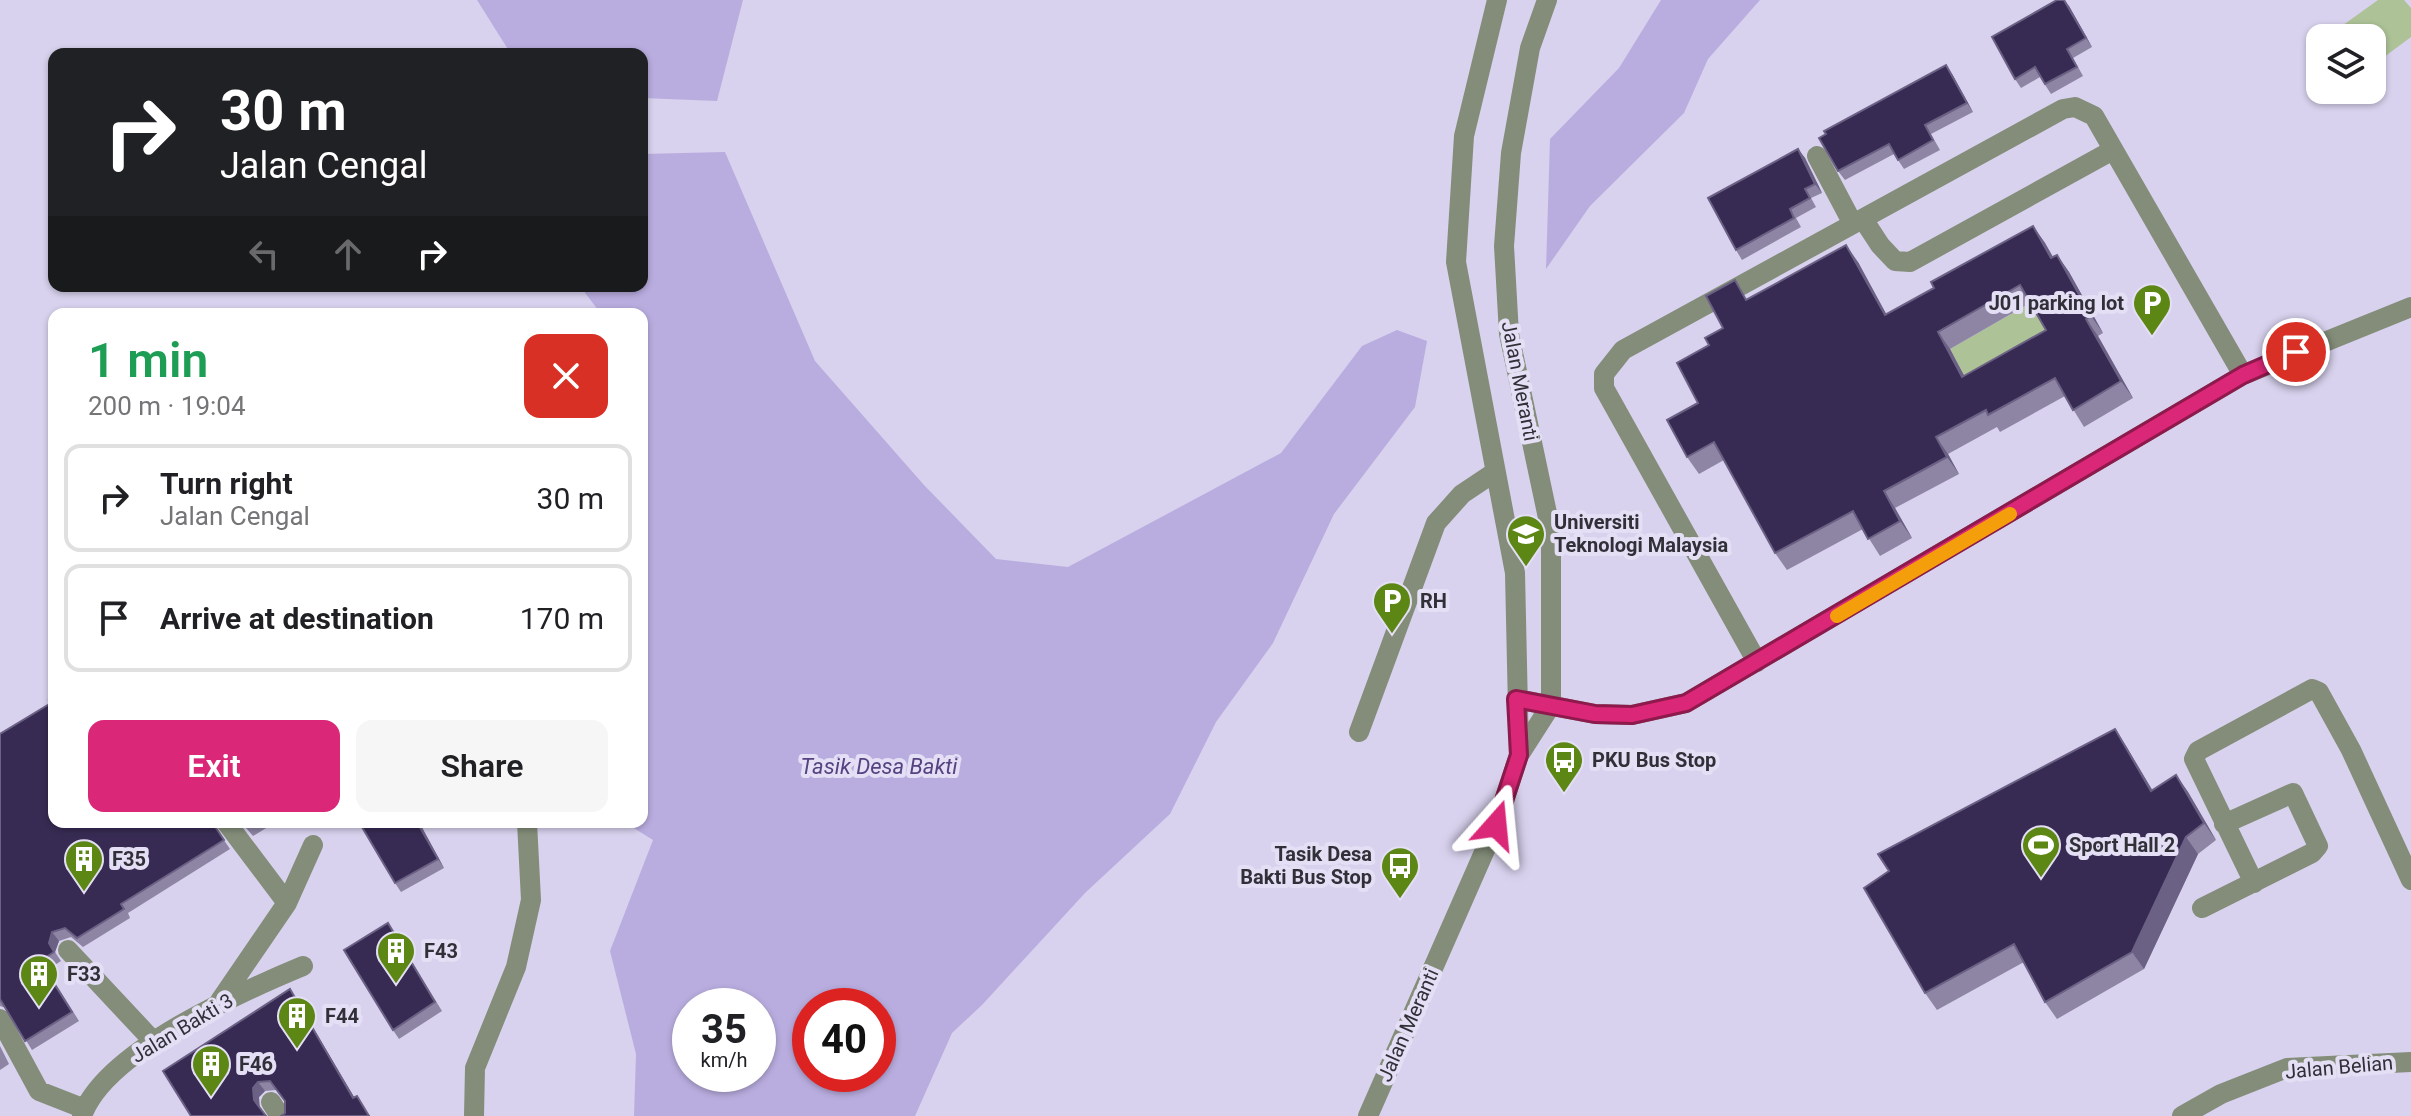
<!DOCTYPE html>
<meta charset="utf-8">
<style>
body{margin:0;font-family:Roboto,sans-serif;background:#f6f6f6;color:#202124;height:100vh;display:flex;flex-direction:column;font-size:30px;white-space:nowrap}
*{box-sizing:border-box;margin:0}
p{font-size:26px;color:#757577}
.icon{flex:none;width:44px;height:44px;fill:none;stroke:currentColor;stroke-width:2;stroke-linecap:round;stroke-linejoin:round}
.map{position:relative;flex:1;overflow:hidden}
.sheet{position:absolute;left:48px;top:308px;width:600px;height:520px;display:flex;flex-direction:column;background:#fff;border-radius:16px;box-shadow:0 2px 6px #0004}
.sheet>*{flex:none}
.hud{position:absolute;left:48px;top:48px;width:600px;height:244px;border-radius:16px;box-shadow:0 2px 6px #0004;background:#202124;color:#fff;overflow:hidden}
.tools{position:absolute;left:2306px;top:24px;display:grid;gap:16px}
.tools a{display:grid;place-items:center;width:80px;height:80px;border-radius:16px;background:#fff;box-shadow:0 2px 6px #0004;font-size:40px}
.speed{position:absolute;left:672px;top:988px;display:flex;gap:16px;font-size:40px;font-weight:700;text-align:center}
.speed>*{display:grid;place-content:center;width:104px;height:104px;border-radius:50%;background:#fff;box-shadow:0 2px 6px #0004;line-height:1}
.speed small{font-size:20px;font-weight:400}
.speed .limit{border:12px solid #d22;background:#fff;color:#111}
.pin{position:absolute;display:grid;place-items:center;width:68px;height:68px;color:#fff;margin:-34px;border:4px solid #fff;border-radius:50%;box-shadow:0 2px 8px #0007}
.me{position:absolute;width:88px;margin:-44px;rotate:18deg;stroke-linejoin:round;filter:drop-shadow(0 0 6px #0008)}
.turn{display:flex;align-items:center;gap:28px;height:168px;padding:0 40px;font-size:36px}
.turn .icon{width:104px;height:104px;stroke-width:2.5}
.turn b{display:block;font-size:56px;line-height:68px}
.lanes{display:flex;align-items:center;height:76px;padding:0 40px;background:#0003;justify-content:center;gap:40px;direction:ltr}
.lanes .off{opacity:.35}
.round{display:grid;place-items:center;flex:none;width:84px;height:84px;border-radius:16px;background:#f6f6f6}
.head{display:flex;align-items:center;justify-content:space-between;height:136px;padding:0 40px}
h1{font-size:48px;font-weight:600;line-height:60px;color:#1e9e55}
.primary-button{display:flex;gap:16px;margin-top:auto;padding:16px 40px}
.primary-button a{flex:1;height:92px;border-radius:16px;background:#db2777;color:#fff;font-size:32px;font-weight:600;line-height:92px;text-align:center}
.primary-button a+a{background:#f6f6f6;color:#202124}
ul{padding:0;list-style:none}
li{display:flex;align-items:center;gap:24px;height:108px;margin:0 16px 12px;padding:0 24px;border:4px solid #e0e0e0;border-radius:16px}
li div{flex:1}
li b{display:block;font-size:30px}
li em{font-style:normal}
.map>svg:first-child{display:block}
.built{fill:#d8d2ee;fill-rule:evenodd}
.green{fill:#adc297}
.water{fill:#b9addf;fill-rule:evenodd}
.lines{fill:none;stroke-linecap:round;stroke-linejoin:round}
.minor{stroke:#838d79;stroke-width:20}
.wall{fill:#8e85a4;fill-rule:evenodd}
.shaded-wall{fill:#6b6184}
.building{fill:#372b53;stroke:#6b6184;stroke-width:2;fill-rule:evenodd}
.route-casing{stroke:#8e194d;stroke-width:20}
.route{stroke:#db2777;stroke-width:14}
.slow{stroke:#f59e0b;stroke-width:14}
.labels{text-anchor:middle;stroke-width:8;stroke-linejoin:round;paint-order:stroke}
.poi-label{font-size:20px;font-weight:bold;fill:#313038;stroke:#e4dff5;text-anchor:start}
.street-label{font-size:20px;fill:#313038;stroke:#e4dff5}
.water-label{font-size:22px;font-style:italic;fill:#554381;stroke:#e4dff5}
</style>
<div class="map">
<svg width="2411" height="1116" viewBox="0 0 2411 1116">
<rect width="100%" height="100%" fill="#e4dff5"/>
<path class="built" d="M0,0h2411v1116h-2411zM2320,38h52v52h-52zM54,54h588v232h-588zM54,314h588v508h-588zM690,1006h68v68h-68zM810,1006h68v68h-68z"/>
<path class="green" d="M2378,0h26l7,8v29l-39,29v-28h-47z
M2032,302l25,45 -83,47 -24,-45z"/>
<path class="water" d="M477,0h266l-26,101 -75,-3v-44h-131z
M1661,0h99l-52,59 -24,54 -94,93 -44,63 4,-130 69,-71z
M725,152l90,209 109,124 72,74 72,8 213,-114 81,-107 35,-16 30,11 -12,66 -81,107 -61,129 -57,79 -46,92 -85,79 -103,112 -30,28 -37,83h-281l2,-62 -26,-103 43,-111 -29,-18h18v-508h-41l-21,-28h62v-132zM690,1006h68v68h-68zM810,1006h68v68h-68z"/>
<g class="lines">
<path class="minor" d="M1497,0l-33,136 -8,126 59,311 4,182
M1817,156l36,68
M1863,219l17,26 15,16 15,1 203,-112
M1757,662l-153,-274v-14l19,-24 440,-241 12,-2 19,9 149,259
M1516,699l79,15 37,1 54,-12 557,-328 168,-68
M1359,732l77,-209 26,-29 33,-22
M226,822l61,81
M2254,883l-60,-124 4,-8 114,-62 7,3 32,58 60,130
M2202,908l110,-55 6,-7 -25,-53 -69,31
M68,950l87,93
M220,1001l67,-98 26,-58
M0,1019l39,72 46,18
M271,1102l9,14
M82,1116c23,-65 161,-125 221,-150
M474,1116l1,-48 41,-101 15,-67 -4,-78
M1368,1116l128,-291 23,-70 32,-50v-173l-42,-198 -5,-88 7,-93 19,-105 17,-48
M2182,1116l39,-22 66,-26 124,-6"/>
</g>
<path class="wall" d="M2069,6l23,41 -19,11 10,18 -32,18 -11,-17 -19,11 -6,-9z
M1952,74l21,38 -42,22 9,16 -36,19 -10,-15 -49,26 -7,-9z
M1798,149l7,9 17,35 -11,5 5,9 -20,11 5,9 -59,33 -6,-10z
M2033,226l12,17 8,14 4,-2 12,17 34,61 -5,3 35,62 -49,29 -19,-31 -65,36 -3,-5 -49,27 11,20 -64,34 17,30 -32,18 -17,-27 -76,41 -12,-17 -51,-93 -25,14 -12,-17 22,-112 14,-17 135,-66 28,52 48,-26zM2030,303l16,27 -82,46 -14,-27z
M51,703l3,119h160l-1,2 17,25 -102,64 2,5 -47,29 -12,-10 -12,4 -4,11 6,9 -14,9 32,51 -47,29 -26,-42 -6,-2v-199z
M2126,746l26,44 24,-15 12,17 28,48 -18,14 -54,115 -87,50 -12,-17 -21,-40 -87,48 -12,-17z
M241,822h35l-23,14z
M419,822l25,46 -43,24 -6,-9z
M388,923l54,88 -43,28 -6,-9z
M296,999l58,98 16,19 -85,-3v-12l-9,-11 -11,1 -6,6 -68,19z
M0,1046l9,18 -9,6z"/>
<path class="shaded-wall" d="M2064,0l5,6 23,41 -6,-9z
M1946,65l6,9 21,38 -6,-9z
M1798,149l7,9 17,35 -7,-9z
M2033,226l12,17 18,32 -12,-17z
M1846,245l12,17 38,70 -11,-17z
M2057,255l12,17 34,61 -12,-17z
M2086,319l12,17 35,62 -12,-17z
M1938,332l12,17 24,45 -12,-17z
M1936,437l12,17 11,20 -12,-17z
M1884,491l11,17 17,30 -12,-17z
M2115,729l11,17 37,62 -12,-17z
M2176,775l12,17 28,48 -12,-17z
M417,822h2l25,46 -6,-9z
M2186,837l12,17 -54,115 -12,-17z
M52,932l7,9 -4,11 6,9 -12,-18z
M290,989l6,10 64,108 -7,-9z
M258,1082l7,9 -6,6 1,12 -6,-9 -1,-12z"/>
<path class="building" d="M2057,0h7l22,38 -19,11 10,18 -32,17 -10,-17 -20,12 -23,-42z
M1946,65l21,38 -42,22 8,15 -35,20 -9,-16 -51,27 -19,-33 7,-4 -2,-3z
M1798,149l17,35 -10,5 5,9 -20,11 4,9 -58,32 -28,-52z
M2033,226l18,32 6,-3 34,61 -5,3 35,62 -48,29 -18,-32 -67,37 -2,-5 -50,27 11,20 -63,34 16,30 -32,18 -15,-28 -78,42 -61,-111 -27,15 -20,-37 31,-17 -21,-40 32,-18 -4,-7 18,-10 -17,-32 29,-16 11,20 100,-55 39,70 49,-27 -3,-6zM2020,285l26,45 -84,47 -24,-45z
M54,697v125h158l12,18 -103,64 3,5 -47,29 -12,-10 -13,4 -3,11 5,9 -14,9 32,51 -47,29 -25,-42v-265l51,-31 -2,-3z
M2115,729l36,62 25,-16 28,48 -18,14 -54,115 -87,50 -31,-58 -89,49 -61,-105 25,-17 -11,-17z
M242,822h13l-8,5z
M359,822h58l21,37 -43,24z
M388,923l47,79 -42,28 -49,-80z
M290,989l63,109 4,-2 12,20h-88l4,-3v-12l-15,-20 -12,1 -5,6 1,12 12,16h-75l-28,-45z"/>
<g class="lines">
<g class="route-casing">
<path id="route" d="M1496,825l23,-70 -3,-56 79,15 37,1 54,-12 557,-328 53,-23"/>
</g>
<use href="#route" class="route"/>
<path class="slow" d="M1837,616l173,-102"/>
</g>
<defs>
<g id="parking-pin" transform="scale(2)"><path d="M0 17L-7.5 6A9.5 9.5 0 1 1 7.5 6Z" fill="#5d8714" stroke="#e4dff5"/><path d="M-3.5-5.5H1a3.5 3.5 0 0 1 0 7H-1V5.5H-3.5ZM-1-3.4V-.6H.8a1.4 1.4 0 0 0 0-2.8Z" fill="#fff"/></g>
<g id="university-pin" transform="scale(2)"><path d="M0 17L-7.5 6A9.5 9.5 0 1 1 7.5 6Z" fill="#5d8714" stroke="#e4dff5"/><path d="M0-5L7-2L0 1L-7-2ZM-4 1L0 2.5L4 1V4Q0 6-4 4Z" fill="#fff"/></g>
<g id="bus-pin" transform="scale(2)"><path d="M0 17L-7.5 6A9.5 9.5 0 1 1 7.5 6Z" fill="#5d8714" stroke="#e4dff5"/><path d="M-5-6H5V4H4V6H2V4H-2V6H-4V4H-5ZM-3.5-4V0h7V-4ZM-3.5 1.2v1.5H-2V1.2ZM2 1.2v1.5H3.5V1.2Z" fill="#fff"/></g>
<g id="stadium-pin" transform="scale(2)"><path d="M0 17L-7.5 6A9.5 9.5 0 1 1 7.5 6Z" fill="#5d8714" stroke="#e4dff5"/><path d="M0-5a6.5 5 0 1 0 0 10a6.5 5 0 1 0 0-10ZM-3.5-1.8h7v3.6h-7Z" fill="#fff"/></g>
<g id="building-pin" transform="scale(2)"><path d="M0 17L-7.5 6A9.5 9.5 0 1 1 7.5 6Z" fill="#5d8714" stroke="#e4dff5"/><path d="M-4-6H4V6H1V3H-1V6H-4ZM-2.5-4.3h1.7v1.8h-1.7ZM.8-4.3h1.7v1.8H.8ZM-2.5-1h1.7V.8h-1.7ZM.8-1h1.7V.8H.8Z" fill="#fff"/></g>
</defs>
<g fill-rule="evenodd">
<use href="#parking-pin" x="2152" y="303"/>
<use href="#university-pin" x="1526" y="534"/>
<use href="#parking-pin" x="1392" y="601"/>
<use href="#bus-pin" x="1564" y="760"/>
<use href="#stadium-pin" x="2041" y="845"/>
<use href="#building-pin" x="84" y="859"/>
<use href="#bus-pin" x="1400" y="866"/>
<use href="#building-pin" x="396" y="951"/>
<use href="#building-pin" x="39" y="974"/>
<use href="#building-pin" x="297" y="1016"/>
<use href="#building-pin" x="211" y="1064"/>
</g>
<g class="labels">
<g class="poi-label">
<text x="2124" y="310" text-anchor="end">J01 parking lot</text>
<text x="1554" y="529">Universiti<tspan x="1554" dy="23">Teknologi Malaysia</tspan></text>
<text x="1420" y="608">RH</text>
<text x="1592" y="767">PKU Bus Stop</text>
<text x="2069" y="852">Sport Hall 2</text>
<text x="1372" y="861" text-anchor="end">Tasik Desa<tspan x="1372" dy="23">Bakti Bus Stop</tspan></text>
<text x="112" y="866">F35</text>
<text x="424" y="958">F43</text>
<text x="67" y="981">F33</text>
<text x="325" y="1023">F44</text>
<text x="239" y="1071">F46</text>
</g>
<g class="street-label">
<text transform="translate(1520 381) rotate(79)" y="7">Jalan Meranti</text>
<text transform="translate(1408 1025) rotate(-66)" y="7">Jalan Meranti</text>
<text transform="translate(182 1028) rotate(-31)" y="7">Jalan Bakti 3</text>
<text transform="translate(2339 1067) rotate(-5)" y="7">Jalan Belian</text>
</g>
<g class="water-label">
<text x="879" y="774">Tasik Desa Bakti</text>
</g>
</g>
</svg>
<div class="tools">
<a><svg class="icon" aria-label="layers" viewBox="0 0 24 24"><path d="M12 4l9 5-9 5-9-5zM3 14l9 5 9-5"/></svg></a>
</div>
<div class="speed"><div>35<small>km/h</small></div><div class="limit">40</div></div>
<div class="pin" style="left:2296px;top:352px;background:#d93025"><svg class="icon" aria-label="arrive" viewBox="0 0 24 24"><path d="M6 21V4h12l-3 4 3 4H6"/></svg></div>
<svg class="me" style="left:1496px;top:825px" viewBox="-20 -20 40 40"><path d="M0-17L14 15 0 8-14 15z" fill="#db2777" stroke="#fff" stroke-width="4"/></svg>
<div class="hud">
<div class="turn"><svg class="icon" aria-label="right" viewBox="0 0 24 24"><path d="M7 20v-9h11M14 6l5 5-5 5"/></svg><div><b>30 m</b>Jalan Cengal</div></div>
<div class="lanes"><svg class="icon off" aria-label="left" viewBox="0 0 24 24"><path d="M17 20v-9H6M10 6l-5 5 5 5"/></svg><svg class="icon off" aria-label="ahead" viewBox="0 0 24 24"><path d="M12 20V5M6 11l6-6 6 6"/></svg><svg class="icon" aria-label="right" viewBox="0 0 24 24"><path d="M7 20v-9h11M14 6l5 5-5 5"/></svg></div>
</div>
<section class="sheet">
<div class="head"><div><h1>1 min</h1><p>200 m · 19:04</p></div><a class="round" style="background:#d93025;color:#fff"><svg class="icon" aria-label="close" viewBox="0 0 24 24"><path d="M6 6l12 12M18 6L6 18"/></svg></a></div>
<ul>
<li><svg class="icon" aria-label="right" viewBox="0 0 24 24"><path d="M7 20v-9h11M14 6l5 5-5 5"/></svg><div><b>Turn right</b><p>Jalan Cengal</p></div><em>30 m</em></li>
<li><svg class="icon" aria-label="arrive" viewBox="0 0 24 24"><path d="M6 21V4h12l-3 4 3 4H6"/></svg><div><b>Arrive at destination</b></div><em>170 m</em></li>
</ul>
<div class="primary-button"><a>Exit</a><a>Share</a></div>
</section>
</div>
